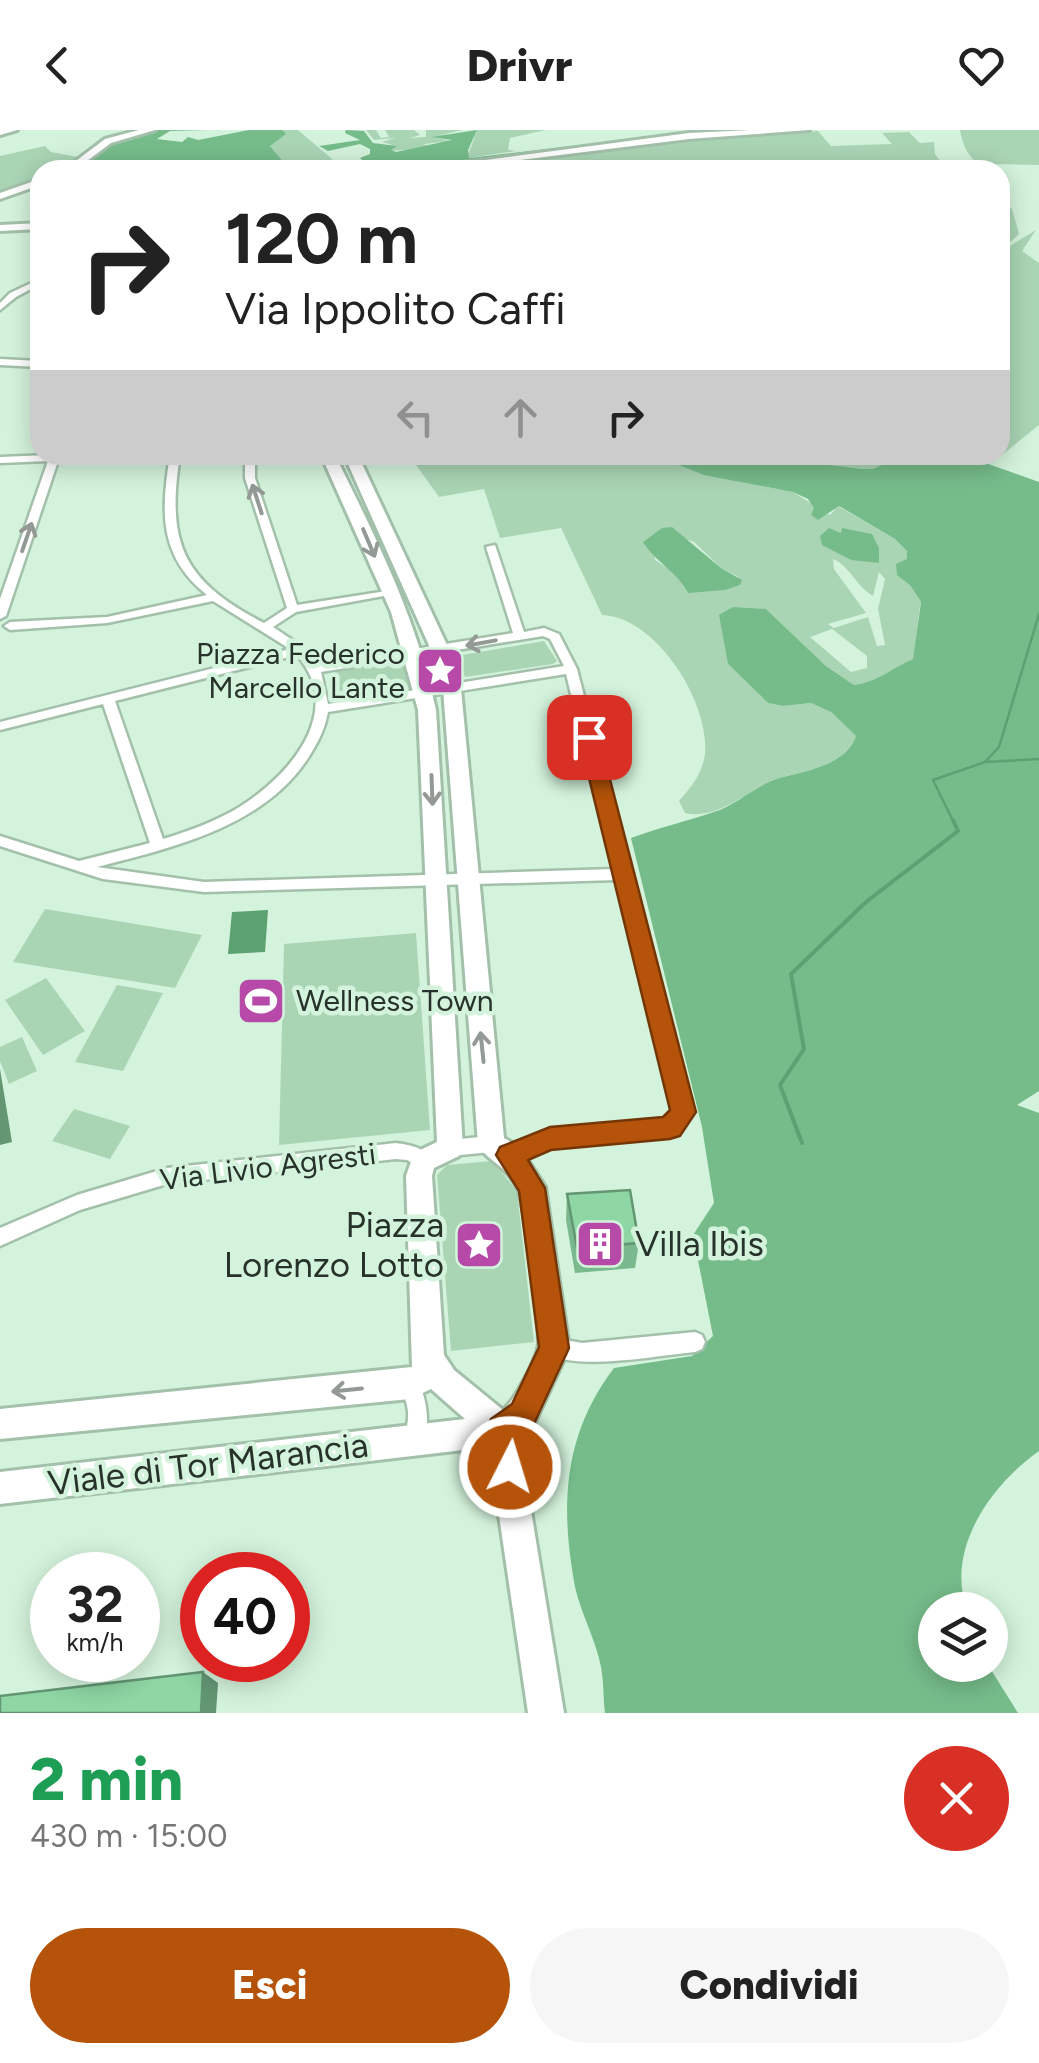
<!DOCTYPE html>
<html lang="it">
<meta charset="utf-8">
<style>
body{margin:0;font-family:Figtree,sans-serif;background:#f6f6f6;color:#222;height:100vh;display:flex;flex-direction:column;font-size:38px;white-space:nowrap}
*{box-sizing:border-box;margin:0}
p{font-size:32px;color:#767676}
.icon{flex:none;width:55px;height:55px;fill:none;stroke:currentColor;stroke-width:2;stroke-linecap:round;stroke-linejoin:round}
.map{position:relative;height:1583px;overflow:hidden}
.side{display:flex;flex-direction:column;background:#fff;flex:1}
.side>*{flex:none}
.guide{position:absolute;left:30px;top:30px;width:980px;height:305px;border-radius:30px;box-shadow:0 5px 25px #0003;background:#fff;color:#222;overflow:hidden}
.buttons{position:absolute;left:918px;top:1462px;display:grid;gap:20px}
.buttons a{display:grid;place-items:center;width:90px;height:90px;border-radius:50%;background:#fff;box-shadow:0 5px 25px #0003;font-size:50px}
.speed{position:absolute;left:30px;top:1422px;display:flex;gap:20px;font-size:50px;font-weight:700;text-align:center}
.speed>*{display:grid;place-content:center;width:130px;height:130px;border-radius:50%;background:#fff;box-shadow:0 5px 25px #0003;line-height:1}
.speed small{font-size:25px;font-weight:400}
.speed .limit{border:15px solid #d22;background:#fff;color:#111}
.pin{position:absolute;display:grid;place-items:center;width:85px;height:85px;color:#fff;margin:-42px;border-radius:20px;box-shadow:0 5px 15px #0006}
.me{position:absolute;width:110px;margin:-55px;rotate:5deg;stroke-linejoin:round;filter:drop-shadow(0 0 8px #0008)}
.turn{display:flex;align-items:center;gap:35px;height:210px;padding:0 30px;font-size:45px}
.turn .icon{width:130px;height:130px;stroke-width:2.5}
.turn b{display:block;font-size:70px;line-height:85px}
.lanes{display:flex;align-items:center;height:95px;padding:0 30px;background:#0003;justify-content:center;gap:50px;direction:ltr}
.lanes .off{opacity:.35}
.round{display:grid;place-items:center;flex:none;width:105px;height:105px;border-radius:52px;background:#f6f6f6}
.overview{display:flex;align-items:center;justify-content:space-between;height:170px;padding:0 30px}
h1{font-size:60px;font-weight:800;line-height:75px;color:#1e9e55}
.cta{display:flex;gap:20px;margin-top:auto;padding:20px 30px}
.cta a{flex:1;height:115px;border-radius:60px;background:#b45309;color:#fff;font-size:40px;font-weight:800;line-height:115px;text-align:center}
.cta a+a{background:#f6f6f6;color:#222}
header{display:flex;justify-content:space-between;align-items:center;height:130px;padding:0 30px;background:#fff;font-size:45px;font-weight:800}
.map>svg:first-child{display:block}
.green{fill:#aad5b5;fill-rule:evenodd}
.forest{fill:#76bc8b}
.water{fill:#5ba172}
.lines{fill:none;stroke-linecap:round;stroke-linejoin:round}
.stream-far1{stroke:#5ba172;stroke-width:2.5}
.stream{stroke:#5ba172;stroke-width:4}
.street-casing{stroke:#a3c0aa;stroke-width:5}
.secondary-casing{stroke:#a3c0aa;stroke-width:6}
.street{fill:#fff;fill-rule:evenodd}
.secondary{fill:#fff;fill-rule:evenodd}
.wall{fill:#7ab88d}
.shaded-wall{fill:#639673}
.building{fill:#8ed6a4;stroke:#639673;stroke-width:2.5}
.oneway{stroke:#939994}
.route{fill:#b45309;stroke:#753606;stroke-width:2.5}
.labels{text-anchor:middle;stroke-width:9;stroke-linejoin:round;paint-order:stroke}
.poi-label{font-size:30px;fill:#27332a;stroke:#d4f3dc;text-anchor:end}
.street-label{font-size:30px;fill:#27332a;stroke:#d4f3dc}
.near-poi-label{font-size:35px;fill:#27332a;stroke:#d4f3dc;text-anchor:end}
.near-street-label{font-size:35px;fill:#27332a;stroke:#d4f3dc}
</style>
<header><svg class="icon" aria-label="back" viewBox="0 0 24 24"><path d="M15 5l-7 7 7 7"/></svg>Drivr<svg class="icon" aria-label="heart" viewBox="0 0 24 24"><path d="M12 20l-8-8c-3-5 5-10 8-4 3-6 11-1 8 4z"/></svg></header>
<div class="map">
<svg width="1039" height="1583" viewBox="0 0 1039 1583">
<rect width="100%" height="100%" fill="#d4f3dc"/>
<path class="green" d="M282,0h16l47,40h-60l1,-5 -16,-19 15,-12z
M366,0h10l5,8 8,-1 -4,-7h29l6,5 -10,3 16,-1v-7h36l-29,7 18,4 -27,3 5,4 -41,3 8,-5 -14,-4 13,-4 -21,2z
M477,0h69l-36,8 -2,12 8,1 -49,7z
M960,0h79v35l-41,-1 -4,2 4,4c-23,0 -35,-20 -38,-40z
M818,1l13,15 61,-2 -10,-11 27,-1 11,11 14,-1 1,12 12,16h-487l4,-5 245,-29z
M45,16l6,6 27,5 -14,13h-24v10l-40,14v-38z
M1000,68l12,11 7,25 -13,12 -2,10 6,-10 26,-16 -14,21 17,12v162l-47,38 -250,19 51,10 37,23 8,-9 57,33 12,12 3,34 11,17c-4,19 -4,39 -8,57 -22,11 -36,23 -59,26l-28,-19 -60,-57 -38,55 40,39 15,3 28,-3 20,9 25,24c-12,33 -58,34 -85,46 -28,12 -54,38 -86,31l-6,-12c13,-15 23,-27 26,-47 5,-52 -49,-137 -103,-139l-41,-87 -61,10 -16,-49 -45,8 -30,-42h591zM659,401l35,11 27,26 17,9 -13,13c-26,0 -49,-17 -70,-30l-4,-24zM833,429c17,7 23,27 40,37l6,-24 6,7 -7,30 7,36 -8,1 -9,-29 -34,11 -6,-4 38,-11 -32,-44zM832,499l35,27v12l-16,4 -41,-35z
M544,511l13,20 -4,3 -88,13 -9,-21z
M407,529l8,28 -78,11 -6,-27z
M45,779l157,26 -27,53 -162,-26z
M416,803l14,197 -151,15 5,-201z
M46,848l39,53 -42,24 -38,-55z
M117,855l46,8 -40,78 -48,-9z
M22,907l15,34 -28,13 -9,-23v-14z
M74,979l56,17 -20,33 -58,-18z
M492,1031l25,30 17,151 -83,9 -14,-176 10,-10z"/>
<path class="forest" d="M154,0h55l-39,1 -13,8 25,3 6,-5 10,3 51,-10h33l4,4 -16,12 16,19 -1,5h-75l-47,-7 -12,4 13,3h-93l37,-28z
M346,0l18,1 9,12 24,3 -6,4 5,2 56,-12 -21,-3 46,-7 -9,20 1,8 197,-23 52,-3 -316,38h-53l-4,-4 19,-4 -4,-4 10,-4v-5l-10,-5 -32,7 -9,-5 41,-6 -15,-7z
M630,325h91l19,8 64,-1 57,7h12l31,-14h59l76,27v609l-22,14 22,8v338c-48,34 -94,98 -72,159h-32v55h53l30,48h-413c-2,-15 -1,-31 -4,-46 -5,-27 -20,-53 -26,-80 -15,-81 -12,-152 39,-219l78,-12 21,-20 -20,-101 21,-32 -12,-76 -71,-289c27,-10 56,-17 83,-26 22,-7 40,-25 63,-33 26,-8 69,-13 79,-43l-25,-24 -20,-9 -28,3 -15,-3 -40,-39 -9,-49 14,-8 33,2 60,57 28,19c23,-3 37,-16 59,-26l8,-57 -11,-17 -13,-10 -1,-11 11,-5v-8l-12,-12 -56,-33 -21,14 -7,-5 3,-7 -6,-9 -15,-7 -89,-17 -30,-12z
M672,397l49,41 21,12 -2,5 -15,5 -37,3c-11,-22 -32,-30 -45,-51l19,-14z
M829,398l12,5 1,-5 30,6 7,14v15l-28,-3 -29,-15 -2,-9z"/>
<path class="water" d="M268,780l-3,42 -37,2 4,-42z"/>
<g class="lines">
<path class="stream-far1" d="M985,632l54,-3
M954,693l-21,-43 52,-18 14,-15 40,-133"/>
<path class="stream" d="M802,1013l-22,-58 24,-36 -13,-75 75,-72 92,-71 -5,-11"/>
<g class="street-casing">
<path id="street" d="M40,149v5l-24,13 -16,13v-7l10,-10z
M0,229l40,2v6l-40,-2z
M49,325h75l-5,3 -61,3 -52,155 -6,3v-20l48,-138 -48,2v-6z
M170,325h10c-14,89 3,126 84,168l23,-15 -42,-130v-23h10v23l42,127 96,-15 2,2 -6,3 -93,17 -23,15 24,16 20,22 196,-32 -27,-86 9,-2 29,87 20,-4 15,6 18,35 52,201 3,4 -1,3 61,235 -16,21 -125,14 -41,16 -6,-2 -3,-6 3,-6 46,-18 115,-10 9,-11 -57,-230 -413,12 -101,-13 -103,-33v-10l79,25 71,-18 -47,-139 -103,26v-8l290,-73 -77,-48 -106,22 -97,7 -6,-4 6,-4 97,-5 100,-22c-49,-39 -46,-84 -37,-140zM543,506l7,3 14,27 -236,38 -7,-32zM297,525c48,56 -6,119 -56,151 -24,15 -52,25 -78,33l-48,-138zM566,544l48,195 -410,13 -107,-15c77,-20 168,-40 213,-112 9,-15 15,-26 18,-43z
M491,1006l6,3 3,5 -3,5 -6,3 -41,4 -6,-3 -3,-5 3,-5 6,-3z
M396,1013c14,2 29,4 36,18l-3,6 -6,2 -16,-9 -11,-1 -229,25 -87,26 -80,36v-18l77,-33 90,-27z
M695,1202l7,3 3,7 -3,7 -7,3c-43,4 -108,18 -148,3l-3,-7 3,-7 7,-3 28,5z
M410,1244l7,3c10,24 14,46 5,70l-7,3 -7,-3c-5,-12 1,-22 0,-35 -1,-14 -9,-22 -5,-35z"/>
</g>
<g class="secondary-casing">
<path id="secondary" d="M0,0h17l-17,5z
M139,0h16l-44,13 -36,27h-11l41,-31z
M750,0h59l-120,9 -250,31h-29l279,-37z
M40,49v6l-40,14v-6z
M40,93v6l-40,2v-6z
M321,325h14c41,83 82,164 101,255l27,438 -4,8 -25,12 -2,8 12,179 10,15 49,40c11,-8 35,-52 36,-67 0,-19 -14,-139 -21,-154 -10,-23 -33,-29 -40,-45l-35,-455 -15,-46 -84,-188h14l88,188 15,46 43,449 15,9 26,40 24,161 -36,78 -14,11 45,276h-36l-39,-266 -489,57v-32l465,-53 -34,-30 -21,10 -410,40v-30l412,-42 -6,-191 8,-23 23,-11 -19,-432 -27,-98z"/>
</g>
<use href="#street" class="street"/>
<use href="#secondary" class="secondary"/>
</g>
<path class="wall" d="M567,1064l72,49 -4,25 -60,5 -9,-53z"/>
<path class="shaded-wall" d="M0,939l12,73 -12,3z
M203,1542l15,11 -2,30h-15z"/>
<path class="building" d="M630,1060l9,53 -62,5 -10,-54z
M203,1542l-2,41h-201v-17z"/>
<defs><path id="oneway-shaft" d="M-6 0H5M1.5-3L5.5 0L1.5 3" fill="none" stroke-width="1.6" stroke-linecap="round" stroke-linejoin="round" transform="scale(2.5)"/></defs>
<g class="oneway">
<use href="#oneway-shaft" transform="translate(257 369) rotate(-108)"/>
<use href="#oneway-shaft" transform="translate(27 407) rotate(-71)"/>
<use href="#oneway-shaft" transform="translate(369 413) rotate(67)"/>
<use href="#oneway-shaft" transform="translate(481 513) rotate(170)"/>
<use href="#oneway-shaft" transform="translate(432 660) rotate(88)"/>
<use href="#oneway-shaft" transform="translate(482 917) rotate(-96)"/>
<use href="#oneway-shaft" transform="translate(347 1260) rotate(174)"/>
</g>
<path class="route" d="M589,601l10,6 97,375 -16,24 -10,3 -119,11 -23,10 17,28 24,160 -36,78 -13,11 6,30 -5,11 -11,5 -11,-5 -12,-48 4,-11 21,-15 27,-57 -20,-156 -23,-36 4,-8 50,-20 113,-10 7,-7 -91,-373z"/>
<defs>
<g id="sight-square" transform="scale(2.5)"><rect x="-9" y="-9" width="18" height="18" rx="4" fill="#b74aa9" stroke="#d4f3dc"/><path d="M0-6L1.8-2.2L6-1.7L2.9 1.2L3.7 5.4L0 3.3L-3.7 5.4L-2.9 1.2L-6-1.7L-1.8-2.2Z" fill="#fff"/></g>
<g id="stadium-square" transform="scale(2.5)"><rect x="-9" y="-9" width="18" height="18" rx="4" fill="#b74aa9" stroke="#d4f3dc"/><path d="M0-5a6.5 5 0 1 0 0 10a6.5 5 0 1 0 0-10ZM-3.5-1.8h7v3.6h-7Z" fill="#fff"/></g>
<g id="building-square" transform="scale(2.5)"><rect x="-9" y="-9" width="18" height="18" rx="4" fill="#b74aa9" stroke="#d4f3dc"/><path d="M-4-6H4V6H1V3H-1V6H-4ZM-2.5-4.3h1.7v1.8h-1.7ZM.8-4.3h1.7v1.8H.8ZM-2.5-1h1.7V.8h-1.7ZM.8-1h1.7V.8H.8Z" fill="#fff"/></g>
</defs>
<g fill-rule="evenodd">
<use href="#sight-square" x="440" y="541"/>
<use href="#stadium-square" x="261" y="871"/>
<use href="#building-square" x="600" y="1114"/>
<use href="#sight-square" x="479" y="1115"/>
</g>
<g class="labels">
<g class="poi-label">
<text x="405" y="534">Piazza Federico<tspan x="405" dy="34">Marcello Lante</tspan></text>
<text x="296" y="881" text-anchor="start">Wellness Town</text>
</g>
<g class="street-label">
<text transform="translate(268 1037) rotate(-7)" y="10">Via Livio Agresti</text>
</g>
<g class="near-poi-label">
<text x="444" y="1107">Piazza<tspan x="444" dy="40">Lorenzo Lotto</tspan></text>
<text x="635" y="1126" text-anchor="start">Villa Ibis</text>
</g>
<g class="near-street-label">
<text transform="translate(208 1334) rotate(-7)" y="12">Viale di Tor Marancia</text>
</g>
</g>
</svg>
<div class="buttons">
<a><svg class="icon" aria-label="layers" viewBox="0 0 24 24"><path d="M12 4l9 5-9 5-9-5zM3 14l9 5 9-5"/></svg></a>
</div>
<div class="speed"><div>32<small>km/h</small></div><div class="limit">40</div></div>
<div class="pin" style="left:589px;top:607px;background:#d93025"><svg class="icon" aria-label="arrive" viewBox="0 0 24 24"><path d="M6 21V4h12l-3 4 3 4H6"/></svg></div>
<svg class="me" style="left:510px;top:1337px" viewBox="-20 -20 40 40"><circle r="17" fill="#b45309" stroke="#fff" stroke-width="3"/><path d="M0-11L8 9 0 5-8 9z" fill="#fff"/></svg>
<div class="guide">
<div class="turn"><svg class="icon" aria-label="right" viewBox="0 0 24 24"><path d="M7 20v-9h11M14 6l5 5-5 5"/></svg><div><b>120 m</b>Via Ippolito Caffi</div></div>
<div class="lanes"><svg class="icon off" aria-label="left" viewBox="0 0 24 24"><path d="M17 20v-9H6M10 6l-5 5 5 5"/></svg><svg class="icon off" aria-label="ahead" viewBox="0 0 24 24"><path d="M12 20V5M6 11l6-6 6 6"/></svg><svg class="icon" aria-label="right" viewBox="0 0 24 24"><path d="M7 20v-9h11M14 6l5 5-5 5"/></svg></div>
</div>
</div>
<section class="side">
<div class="overview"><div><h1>2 min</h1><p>430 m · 15:00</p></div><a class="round" style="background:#d93025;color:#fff"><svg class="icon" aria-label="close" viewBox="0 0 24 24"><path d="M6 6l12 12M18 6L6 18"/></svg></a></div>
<div class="cta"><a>Esci</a><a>Condividi</a></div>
</section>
